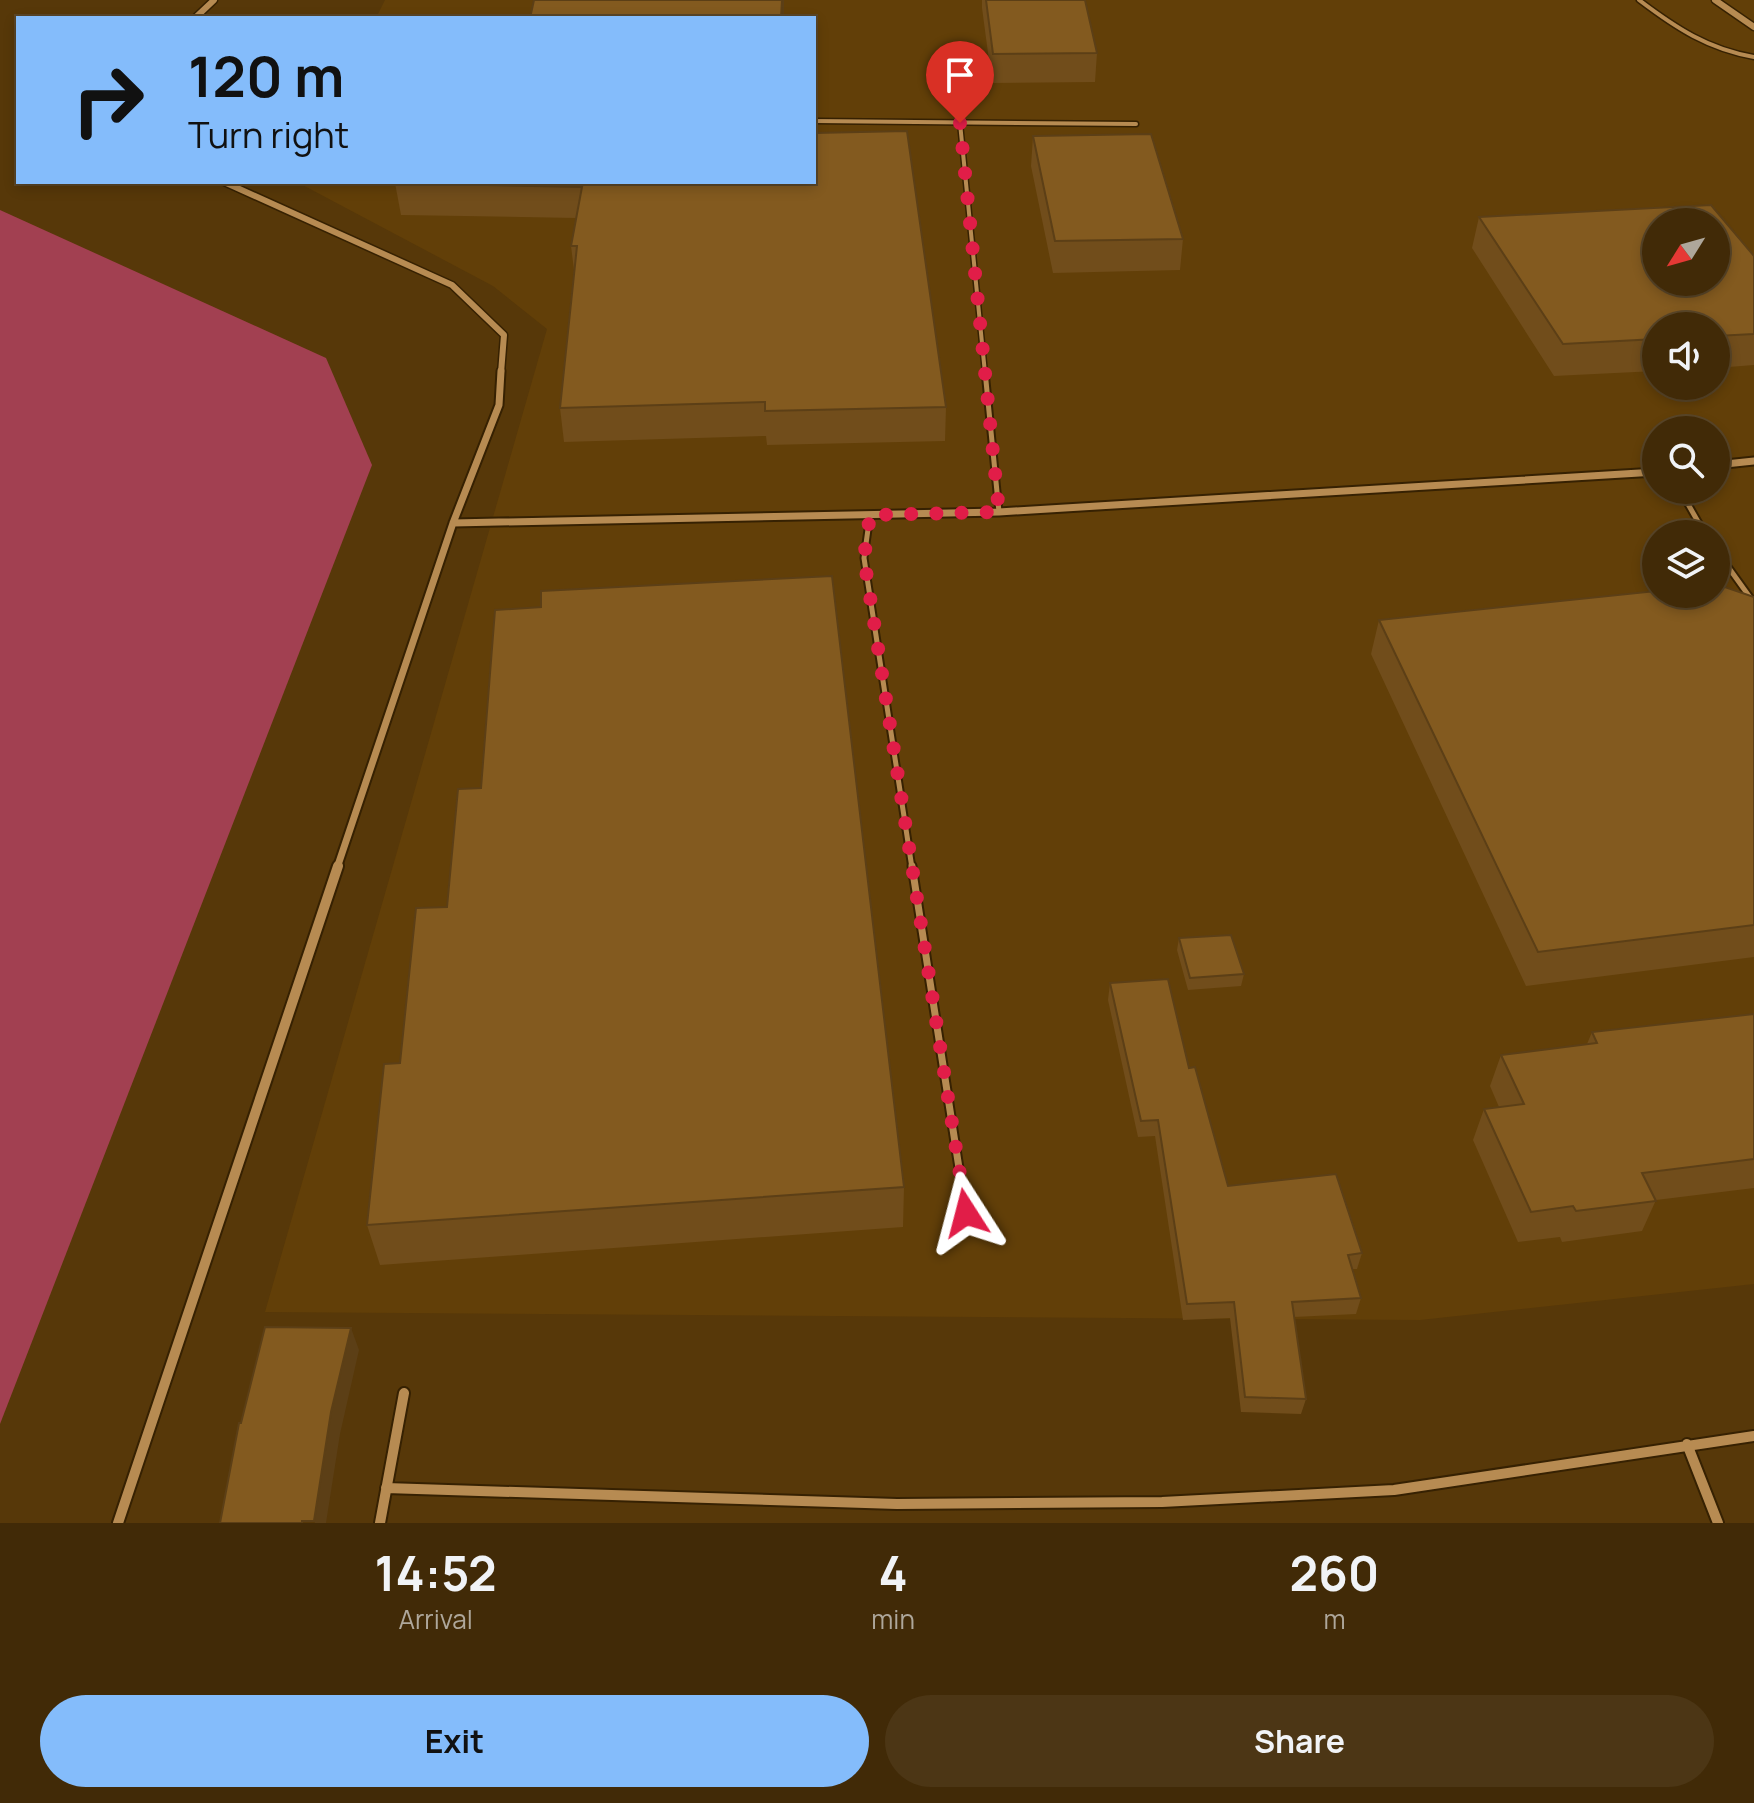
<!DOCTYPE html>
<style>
body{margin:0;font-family:Manrope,sans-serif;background:#4c3615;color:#f1f3f6;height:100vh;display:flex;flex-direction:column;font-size:30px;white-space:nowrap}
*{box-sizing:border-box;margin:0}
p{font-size:26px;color:#aea79b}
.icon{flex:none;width:44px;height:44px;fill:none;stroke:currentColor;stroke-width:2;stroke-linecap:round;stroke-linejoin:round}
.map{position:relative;height:1523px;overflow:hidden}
.drawer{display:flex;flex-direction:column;background:#412a07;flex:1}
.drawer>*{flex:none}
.banner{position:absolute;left:16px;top:16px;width:800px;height:168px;border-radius:0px;box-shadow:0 4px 12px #0003,0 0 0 2px #5a4628;background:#84bcfb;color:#111;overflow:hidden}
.needle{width:52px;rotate:233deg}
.fabs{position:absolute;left:1642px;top:208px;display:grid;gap:16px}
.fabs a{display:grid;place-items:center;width:88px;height:88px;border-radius:50%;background:#412a07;box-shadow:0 4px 12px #0003,0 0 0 2px #5a4628;font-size:40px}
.pin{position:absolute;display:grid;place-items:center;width:68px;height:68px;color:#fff;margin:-82px -34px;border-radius:50% 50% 50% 0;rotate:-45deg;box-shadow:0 0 8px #0007}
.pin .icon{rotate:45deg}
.me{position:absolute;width:88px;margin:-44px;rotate:351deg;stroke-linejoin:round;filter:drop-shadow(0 0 6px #0008)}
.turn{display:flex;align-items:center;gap:28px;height:168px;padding:0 40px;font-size:36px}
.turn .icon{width:104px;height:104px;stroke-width:2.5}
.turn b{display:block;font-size:56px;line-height:68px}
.eta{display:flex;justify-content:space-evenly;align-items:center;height:136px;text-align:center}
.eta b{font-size:48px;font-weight:700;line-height:56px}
.button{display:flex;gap:16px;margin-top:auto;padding:16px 40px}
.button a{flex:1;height:92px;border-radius:48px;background:#84bcfb;color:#111;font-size:32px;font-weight:700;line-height:92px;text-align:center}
.button a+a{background:#4c3615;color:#f1f3f6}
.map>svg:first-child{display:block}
.built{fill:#623f08;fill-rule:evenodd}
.green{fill:#a24051}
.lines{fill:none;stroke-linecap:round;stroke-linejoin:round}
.service-far2-casing{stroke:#362102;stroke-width:7}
.service-far1-casing{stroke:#362102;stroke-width:9}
.service-casing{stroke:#362102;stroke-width:11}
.minor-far2-casing{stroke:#362102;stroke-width:9}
.minor-far1-casing{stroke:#362102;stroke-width:11}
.minor-casing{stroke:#362102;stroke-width:14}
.service-far2{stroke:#b78b52;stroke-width:4}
.service-far1{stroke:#b78b52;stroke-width:5}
.service{stroke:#b78b52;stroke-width:7}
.minor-far2{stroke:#b78b52;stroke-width:6}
.minor-far1{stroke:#b78b52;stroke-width:7}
.minor{stroke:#b78b52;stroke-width:10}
.wall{fill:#714d1b}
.shaded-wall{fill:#5c3f16}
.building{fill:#835a1f;stroke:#5c3f16;stroke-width:2;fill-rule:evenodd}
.route{stroke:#e11d48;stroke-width:14;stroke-dasharray:0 25.2}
</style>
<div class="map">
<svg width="1754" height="1523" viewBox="0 0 1754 1523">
<rect width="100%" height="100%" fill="#573809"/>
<path class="built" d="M385,0h1369v1284l-334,36 -1155,-8 282,-983 -54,-43 -196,-104h517v-164h-438zM1656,222h60v60h-60zM1656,326h60v60h-60zM1656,430h60v60h-60zM1656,534h60v60h-60z"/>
<path class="green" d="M0,210l326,148 46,107 -372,959z"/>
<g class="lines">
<g class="service-far2-casing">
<path id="service-far2" d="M1639,0c37,28 69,49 115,57
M814,121l322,3
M960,123l25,250"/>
</g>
<g class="service-far1-casing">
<path id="service-far1" d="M985,371l14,141
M1680,490l25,44
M870,515l-6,43 48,310
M1716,550l38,53"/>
</g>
<g class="service-casing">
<path id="service" d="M912,866l54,347"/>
</g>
<g class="minor-far2-casing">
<path id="minor-far2" d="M1715,0l39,27
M195,18l19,-18
M224,182l228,103 52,50 -3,38"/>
</g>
<g class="minor-far1-casing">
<path id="minor-far1" d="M1716,465l38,-4
M453,523l546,-11 657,-40
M337,868l116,-345 46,-118 2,-34"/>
</g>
<g class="minor-casing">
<path id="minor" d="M1687,1444l31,79
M386,1488l511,16 265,-2 232,-12 360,-54
M118,1523l220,-657
M380,1523l24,-130"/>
</g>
<use href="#service-far2" class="service-far2"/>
<use href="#service-far1" class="service-far1"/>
<use href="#service" class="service"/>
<use href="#minor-far2" class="minor-far2"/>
<use href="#minor-far1" class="minor-far1"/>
<use href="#minor" class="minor"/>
</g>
<path class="wall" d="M982,0h103l12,53 -2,29 -103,1 -10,-75z
M1033,136l150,103 -3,31 -127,3 -22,-107z
M814,182l132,225 -1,34 -178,4 -1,-9 -202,6 -4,-34 14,-138 -3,-24 5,-28 -175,-3 -6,-32z
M1479,217l275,39v109l-38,3v-42h-60v45l-102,5 -82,-128z
M1754,597v360l-228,29 -155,-332 8,-34z
M1179,938l65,36 -3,12 -53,4 -11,-40z
M1110,983l79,85 39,118 134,67 -5,16h-5l9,29 -5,16 -62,3 12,82 -5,15 -60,-2 -11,-94 -47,2 -28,-184 -17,1 -30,-137z
M1754,1014v174l-98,12 -14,31 -80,11 -2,-5 -42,5 -45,-102 11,-31 15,-2 -9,-21 11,-31 86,-11 5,-12z
M400,1063l504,124 -1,40 -523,38 -13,-40z"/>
<path class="shaded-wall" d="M782,0h2v18h-3z
M351,1328l8,22 -19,84 -14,89h-11l-1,-2 17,-109z"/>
<path class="building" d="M534,0h248l-1,18h-251z
M986,0h99l12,53 -104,1z
M907,131l39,276 -181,4v-9l-205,6 17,-162h-6l11,-59 -187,-4 419,-1v-49z
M1151,134l32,105 -128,2 -22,-105z
M1711,205l43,51v78l-38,2v-10h-60v13l-93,5 -84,-127zM1656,222h60v60h-60z
M832,576l72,611 -537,38 17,-161 16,-1 16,-155 31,-1 11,-118 23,-1 14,-178 46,-3v-16z
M1716,585h3l35,12v328l-216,27 -159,-332 277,-29v3h60z
M1231,935l13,39 -54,4 -11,-40z
M1168,979l21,89 6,-1 33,119 108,-12 26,79 -14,2 13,43 -69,4 14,97 -61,-2 -11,-95 -47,2 -29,-184 -17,1 -31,-138z
M1754,1014v145l-112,14 14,28 -80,10 -3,-5 -42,6 -47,-103 40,-5 -23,-49 96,-12 -5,-11z
M265,1327l86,1 -20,84 -17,109h-12v2h-82l19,-100h2z"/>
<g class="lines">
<path class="route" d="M960,123l39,389 -129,3 -6,43 102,655"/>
</g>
</svg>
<div class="fabs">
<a><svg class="needle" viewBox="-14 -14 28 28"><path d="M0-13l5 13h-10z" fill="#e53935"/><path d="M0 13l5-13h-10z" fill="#aea79b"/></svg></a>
<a><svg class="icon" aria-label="sound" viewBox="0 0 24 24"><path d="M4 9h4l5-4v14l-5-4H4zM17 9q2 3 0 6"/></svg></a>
<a><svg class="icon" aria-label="search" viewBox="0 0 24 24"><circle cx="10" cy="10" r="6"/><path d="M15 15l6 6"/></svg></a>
<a><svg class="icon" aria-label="layers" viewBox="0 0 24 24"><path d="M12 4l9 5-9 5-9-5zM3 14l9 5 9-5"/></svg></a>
</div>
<div class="pin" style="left:960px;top:123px;background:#d93025"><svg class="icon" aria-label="arrive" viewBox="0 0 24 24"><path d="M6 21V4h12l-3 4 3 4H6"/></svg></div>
<svg class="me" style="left:966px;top:1213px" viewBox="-20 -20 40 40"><path d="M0-17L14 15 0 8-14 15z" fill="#e11d48" stroke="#fff" stroke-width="4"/></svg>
<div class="banner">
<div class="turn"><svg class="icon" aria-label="right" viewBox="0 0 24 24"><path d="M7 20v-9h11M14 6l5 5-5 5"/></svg><div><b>120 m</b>Turn right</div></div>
</div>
</div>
<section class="drawer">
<div class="eta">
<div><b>14:52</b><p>Arrival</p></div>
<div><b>4</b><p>min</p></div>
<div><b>260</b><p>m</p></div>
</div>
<div class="button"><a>Exit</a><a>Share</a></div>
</section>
